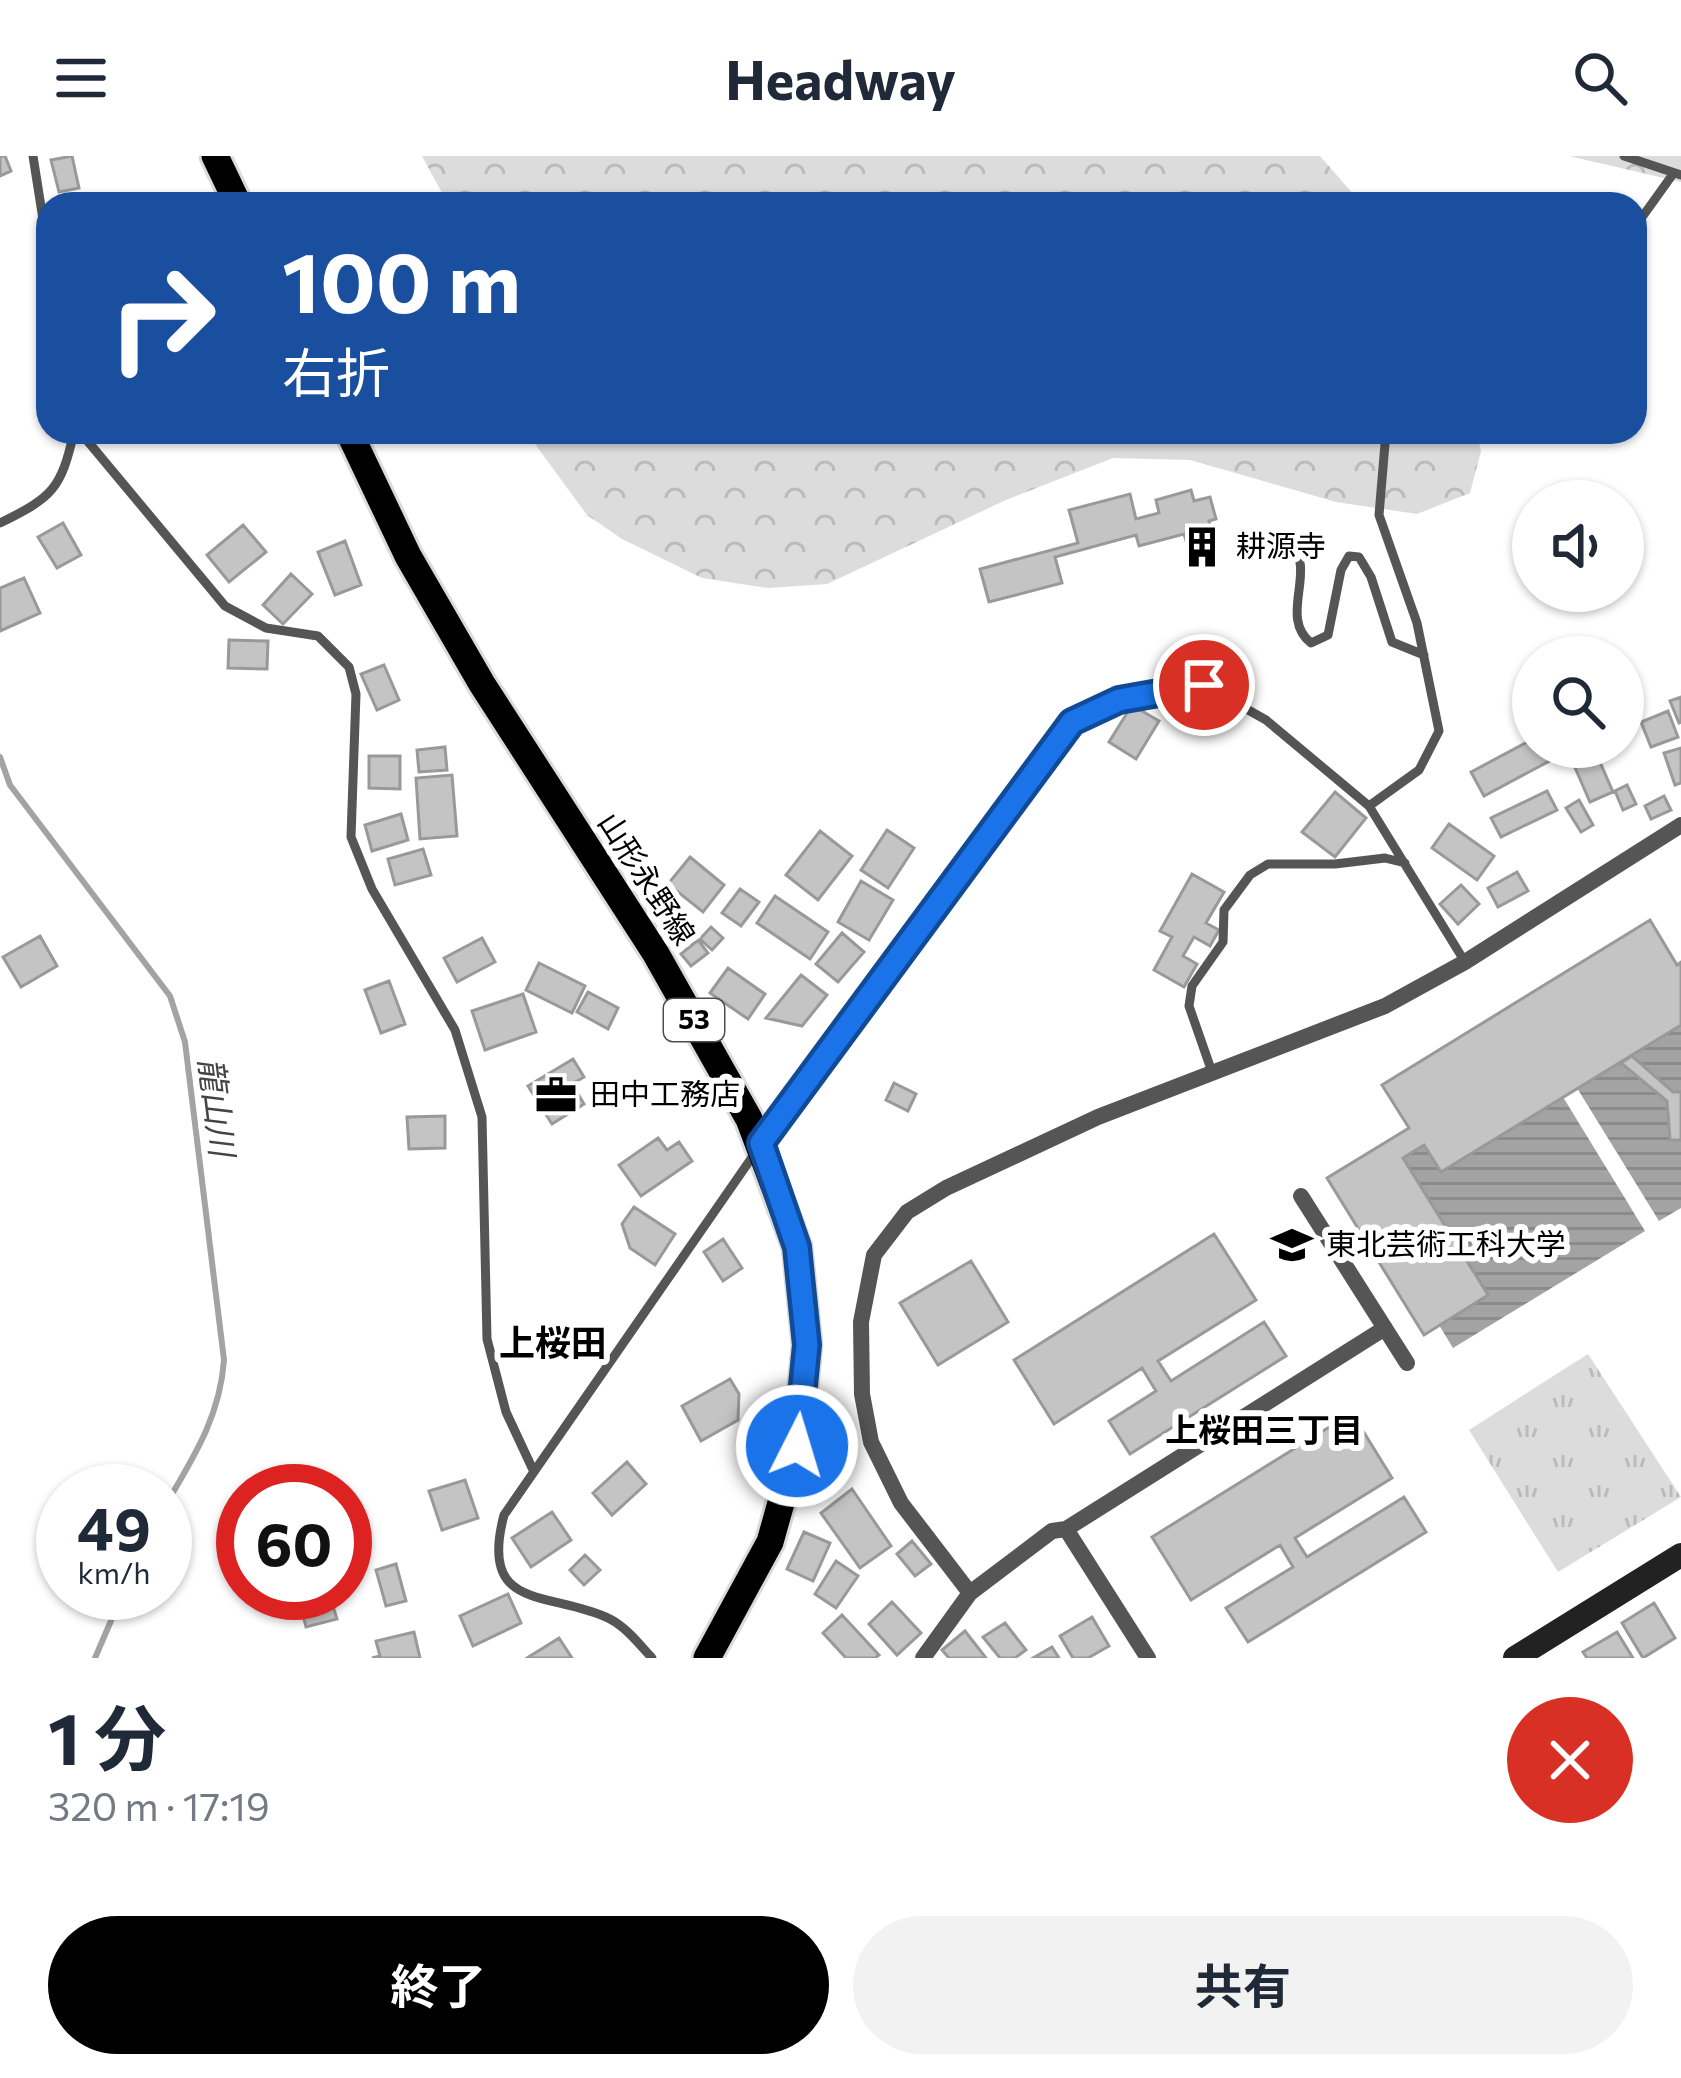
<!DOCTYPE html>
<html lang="ja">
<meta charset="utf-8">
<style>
body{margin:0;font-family:Commissioner,"Noto Sans JP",sans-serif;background:#f2f2f3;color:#1f2937;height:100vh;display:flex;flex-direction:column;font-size:45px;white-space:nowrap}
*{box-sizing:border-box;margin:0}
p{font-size:39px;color:#747a83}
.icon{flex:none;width:66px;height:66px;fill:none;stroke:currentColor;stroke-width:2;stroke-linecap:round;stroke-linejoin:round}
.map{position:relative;height:1502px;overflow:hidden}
.panel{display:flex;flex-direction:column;background:#fff;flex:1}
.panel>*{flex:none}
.hud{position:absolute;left:36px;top:36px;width:1611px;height:252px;border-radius:36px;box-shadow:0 3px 9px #0004;background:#1a4fa0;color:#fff;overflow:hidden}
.controls{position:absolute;left:1512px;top:324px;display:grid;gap:24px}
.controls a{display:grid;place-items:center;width:132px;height:132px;border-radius:50%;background:#fff;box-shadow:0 3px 9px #0004;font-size:60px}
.speed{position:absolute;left:36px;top:1308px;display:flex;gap:24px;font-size:60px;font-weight:700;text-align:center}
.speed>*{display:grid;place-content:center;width:156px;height:156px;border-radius:50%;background:#fff;box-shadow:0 3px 9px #0004;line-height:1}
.speed small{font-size:30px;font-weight:400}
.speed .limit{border:18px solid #d22;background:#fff;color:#111}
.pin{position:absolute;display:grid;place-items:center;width:102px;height:102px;color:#fff;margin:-51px;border:6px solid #fff;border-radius:50%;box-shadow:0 3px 12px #0007}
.me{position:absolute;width:132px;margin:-66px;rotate:5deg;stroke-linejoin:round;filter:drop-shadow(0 0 9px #0008)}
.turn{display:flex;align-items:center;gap:42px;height:252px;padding:0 48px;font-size:54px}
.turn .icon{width:156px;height:156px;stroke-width:2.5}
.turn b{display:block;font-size:84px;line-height:102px}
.round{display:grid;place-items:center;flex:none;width:126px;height:126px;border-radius:63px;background:#f2f2f3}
.summary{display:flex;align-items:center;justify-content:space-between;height:204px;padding:0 48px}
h1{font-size:72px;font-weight:700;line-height:90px}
.button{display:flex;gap:24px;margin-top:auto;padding:24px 48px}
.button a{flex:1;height:138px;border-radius:72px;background:#000;color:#fff;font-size:48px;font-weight:700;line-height:138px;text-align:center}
.button a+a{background:#f2f2f3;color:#1f2937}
header{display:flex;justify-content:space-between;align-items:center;height:156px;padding:0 48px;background:#fff;font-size:54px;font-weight:700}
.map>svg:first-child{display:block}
.grass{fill:url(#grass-tufts)}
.forest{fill:url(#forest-crowns)}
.water{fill:url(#water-rules)}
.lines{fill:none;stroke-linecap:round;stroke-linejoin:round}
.stream{stroke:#a3a3a3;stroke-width:6}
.building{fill:#c4c4c4;stroke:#999;stroke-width:3}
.primary-casing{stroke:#dbdbdb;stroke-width:33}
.lane{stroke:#555;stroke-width:9}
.street{stroke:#555;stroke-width:16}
.secondary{stroke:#222;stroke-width:24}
.primary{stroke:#000;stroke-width:27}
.route-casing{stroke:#114b97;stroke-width:30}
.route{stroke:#1a73e8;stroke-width:21}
.labels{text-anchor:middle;stroke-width:12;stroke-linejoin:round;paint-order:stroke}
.shield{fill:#fff;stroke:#4c4c4c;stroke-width:3}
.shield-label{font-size:27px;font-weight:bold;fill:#000}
.poi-label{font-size:30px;fill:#000;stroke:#fff;text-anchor:start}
.street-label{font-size:30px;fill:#000;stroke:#fff}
.water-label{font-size:33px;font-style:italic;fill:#444;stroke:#fff}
.neighbourhood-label{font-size:33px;font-weight:bold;fill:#000;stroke:#fff}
.quarter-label{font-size:36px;font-weight:bold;fill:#000;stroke:#fff}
</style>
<header><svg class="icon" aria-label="menu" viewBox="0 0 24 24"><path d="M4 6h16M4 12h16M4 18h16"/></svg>Headway<svg class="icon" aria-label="search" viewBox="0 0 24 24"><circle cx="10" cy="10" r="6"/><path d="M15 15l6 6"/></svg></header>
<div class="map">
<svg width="1681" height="1502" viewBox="0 0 1681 1502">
<defs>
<pattern id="grass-tufts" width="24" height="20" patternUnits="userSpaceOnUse" patternTransform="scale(3)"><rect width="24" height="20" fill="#dcdcdc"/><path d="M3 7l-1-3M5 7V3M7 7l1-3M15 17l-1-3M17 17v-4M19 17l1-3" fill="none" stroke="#bbb"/></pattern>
<pattern id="forest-crowns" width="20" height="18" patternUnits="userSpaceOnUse" patternTransform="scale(3)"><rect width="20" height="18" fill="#dcdcdc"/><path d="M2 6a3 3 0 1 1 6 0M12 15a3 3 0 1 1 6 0" fill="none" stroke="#bbb"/></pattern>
<pattern id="water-rules" width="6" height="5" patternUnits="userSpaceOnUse" patternTransform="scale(3)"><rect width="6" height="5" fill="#a3a3a3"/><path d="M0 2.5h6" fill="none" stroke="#8b8b8b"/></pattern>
</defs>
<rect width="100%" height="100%" fill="#fff"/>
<path class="grass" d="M1588,1198l93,143 -123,75 -89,-142z"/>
<path class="forest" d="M422,0h898l42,48h-914z
M1569,0h112v26l-99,-23z
M530,276h946l5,19 -11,42 -53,21 -81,-12 -146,-42 -77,-2 -107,42 -179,84 -59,4 -66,-10 -80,-39 -35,-24 -52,-71z"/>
<path class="water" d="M1681,869v67h-8l-41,-36z
M1621,907l46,38 3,38 11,1v68l-22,13 -82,-133z
M1563,941l82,134 -192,117 -14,-23 48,-31 -83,-136 20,-13 17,27z"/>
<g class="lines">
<path class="stream" d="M0,601l10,28 160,211 15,46 39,318c-4,57 -31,98 -59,146
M95,1502l28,-65"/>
</g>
<path class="building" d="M0,0h5l6,15 -11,5z
M72,0l7,32 -20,4 -8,-32z
M1191,334l3,11 16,-4 6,22 -7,2 7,26 -26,7 -6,-20 -45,12 -3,-11 -81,22 7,26 -73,19 -9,-33 98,-26 -9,-33 61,-16 6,25 23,-6 -3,-13z
M63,367l18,32 -24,13 -19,-31z
M243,369l23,27 -37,30 -22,-27z
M345,385l16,44 -26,10 -17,-43z
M291,418l21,20 -29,30 -20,-19z
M24,422l16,35 -40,18v-43z
M229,484l39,1 -1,28 -39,-1z
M384,509l15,35 -22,10 -16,-36z
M1681,541v25l-2,1 -9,-22z
M1132,549l27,16 -23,38 -27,-17z
M1668,555l10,26 -27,10 -10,-25z
M1533,583v8h18l6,10 -73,39 -13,-24z
M445,591l2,23 -28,2 -2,-22z
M1681,592v35l-6,2 -11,-32z
M1596,597l17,39 -23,10 -17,-39z
M369,600h31v33l-31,-1z
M452,619l5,61 -37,3 -4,-61z
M1627,629l9,19 -13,6 -8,-19z
M1547,635l10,19 -56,27 -10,-19z
M1335,636l31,26 -31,39 -33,-25z
M1664,640l7,14 -20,9 -6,-13z
M1579,644l14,25 -12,7 -15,-24z
M401,658l7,26 -36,11 -7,-26z
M1449,668l45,32 -17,24 -45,-32z
M887,674l27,18 -26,40 -27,-18z
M820,675l32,25 -34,44 -32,-25z
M423,693l8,26 -36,10 -7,-26z
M690,701l34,28 -21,27 -35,-28z
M1517,716l11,19 -30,16 -10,-19z
M1192,718l32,18 -18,31 13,7 -9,16 -16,-9 -11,19 14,8 -13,23 -30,-17 18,-33 -12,-6z
M861,725l32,19 -24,40 -31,-18z
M1461,729l18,19 -21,20 -18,-20z
M740,733l19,13 -18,24 -19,-13z
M775,740l53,36 -18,27 -53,-36z
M1650,764l27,45 4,-3v63l-240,147 -17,-27 -21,13 85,137 -64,40 -97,-157 82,-50 -27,-43z
M711,771l12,11 -11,12 -12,-11z
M842,777l22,19 -26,30 -22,-18z
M40,780l17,30 -36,21 -18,-30z
M482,782l13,24 -38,20 -13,-24z
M698,784l10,13 -17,13 -10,-12z
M539,807l46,23 -13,27 -46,-23z
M728,812l37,26 -17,25 -38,-26z
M801,819l26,20 -25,31 -36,-8z
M389,825l16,43 -24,9 -16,-43z
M588,836l30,16 -10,21 -31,-17z
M523,838l13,38 -51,18 -13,-39z
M1632,900l41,36h8v48h-11l-3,-39 -46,-38z
M573,903l11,18 -12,7 12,20 -32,20 -24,-38z
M894,927l22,11 -8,17 -22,-11z
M445,960v32l-36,1 -2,-32z
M658,982l9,12 12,-8 13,19 -51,35 -22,-31z
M634,1051l41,27 -20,31 -25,-17 -8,-24z
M1214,1078l42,66 -98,61 13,20 93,-59 22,34 -156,98 -21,-33 47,-30 -14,-23 -88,56 -40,-64z
M723,1083l19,29 -19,13 -19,-29z
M971,1105l37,61 -70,43 -38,-62z
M730,1223l9,15 -1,26 -37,21 -19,-35z
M1352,1257l40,65 -97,60 12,19 97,-60 22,35 -178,110 -22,-34 67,-41 -13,-22 -89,55 -39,-63z
M627,1306l19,22 -34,31 -19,-22z
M465,1324l13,38 -36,12 -13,-39z
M852,1333l39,57 -31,22 -39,-55z
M552,1356l19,28 -40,27 -19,-29z
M804,1376l26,11 -17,38 -26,-12z
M912,1385l19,23 -16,12 -18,-22z
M585,1399l15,15 -16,15 -14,-15z
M836,1405l22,15 -22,32 -21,-14z
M396,1408l10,37 -20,5 -10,-36z
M297,1437h32l8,26 -31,8z
M508,1438l13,29 -48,23 -13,-30z
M892,1446l29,31 -24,22 -28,-31z
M1654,1447l21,35 -32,20 -21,-35z
M842,1459l37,40 -4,3h-29l-23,-25z
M1092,1461l17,29 -21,12h-15l-13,-22z
M1005,1467l21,27 -11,8h-15l-17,-21z
M965,1475l21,27h-37l-7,-8z
M414,1476l6,26h-48l8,-2 -4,-15z
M1617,1476l16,26h-46l-4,-6z
M559,1482l13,20h-45z
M1052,1491l7,11h-26z"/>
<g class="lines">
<g class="primary-casing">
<path id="primary" d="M215,0l23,48
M349,276l59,124 74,128 174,270 93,165 48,128 10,98 -10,101 -27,96 -63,116"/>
</g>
<path class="lane" d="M33,0l15,95
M1624,0l57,19
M1635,71l38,-53
M80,276l145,174 41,22 52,8 31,31 7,27 -5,143 21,52 83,141 27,87 5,222 19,73 28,60
M0,367c53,-26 61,-34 74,-91
M1288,385c32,27 -11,75 23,102l17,-8 13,-65 8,-14 10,1 12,20 21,65 32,13
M1369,650l50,-36 20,-39 -22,-108 -38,-108 7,-83
M1212,916l-23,-66 3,-20 31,-44 1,-32 26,-35 18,-11h67l50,-6 20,5
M764,983l308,-417 47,-22 85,-15 62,35 103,86 96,156
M652,1502c-13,-14 -25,-30 -42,-39 -60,-29 -132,-6 -106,-104l251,-362"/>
<path class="street" d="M1301,1040l106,167
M1066,1373l82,129
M970,1437l-69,-90 -30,-61 -9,-48 -1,-72 13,-67 33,-43 39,-24 152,-71 287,-111 80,-44 216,-137
M923,1502l47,-65 82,-62 14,-2 319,-201"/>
<path class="secondary" d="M1515,1502l166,-103"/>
<use href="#primary" class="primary"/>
</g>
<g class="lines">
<g class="route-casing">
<path id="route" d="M797,1290l10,-101 -10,-98 -36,-104 311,-421 47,-22 85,-15"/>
</g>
<use href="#route" class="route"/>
</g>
<defs>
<g id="building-bare" transform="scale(3.24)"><path d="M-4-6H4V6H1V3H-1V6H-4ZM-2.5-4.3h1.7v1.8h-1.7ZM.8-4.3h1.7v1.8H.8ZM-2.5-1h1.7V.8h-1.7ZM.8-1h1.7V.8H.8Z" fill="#000" stroke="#fff" stroke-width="2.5" paint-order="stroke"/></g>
<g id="office-bare" transform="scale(3.24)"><path d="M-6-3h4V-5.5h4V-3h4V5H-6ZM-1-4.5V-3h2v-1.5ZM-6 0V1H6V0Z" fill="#000" stroke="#fff" stroke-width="2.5" paint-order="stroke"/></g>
<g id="school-bare" transform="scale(3.24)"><path d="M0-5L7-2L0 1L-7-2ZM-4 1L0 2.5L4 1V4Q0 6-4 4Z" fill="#000" stroke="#fff" stroke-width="2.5" paint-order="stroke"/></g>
</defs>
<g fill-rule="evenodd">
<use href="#building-bare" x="1202" y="391"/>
<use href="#office-bare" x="556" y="939"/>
<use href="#school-bare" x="1292" y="1089"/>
</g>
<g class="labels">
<rect class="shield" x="664" y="843" width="60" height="42" rx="9"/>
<g class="shield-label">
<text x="694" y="873">53</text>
</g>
<g class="poi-label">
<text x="1236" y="401">耕源寺</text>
<text x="590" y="949">田中工務店</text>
<text x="1326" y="1099">東北芸術工科大学</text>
</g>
<g class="street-label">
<text transform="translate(646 723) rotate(57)" y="10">山形永野線</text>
</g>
<g class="water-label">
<text transform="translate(217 951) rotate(83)" y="12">龍山川</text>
</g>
<g class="neighbourhood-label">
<text x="1264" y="1286">上桜田三丁目</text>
</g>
<g class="quarter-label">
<text x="553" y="1200">上桜田</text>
</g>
</g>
</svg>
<div class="controls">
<a><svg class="icon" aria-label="sound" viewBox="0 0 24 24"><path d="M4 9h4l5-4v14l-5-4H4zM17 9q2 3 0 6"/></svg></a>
<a><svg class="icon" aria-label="search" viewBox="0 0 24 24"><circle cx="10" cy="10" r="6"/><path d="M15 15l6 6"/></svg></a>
</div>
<div class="speed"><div>49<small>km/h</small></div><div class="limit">60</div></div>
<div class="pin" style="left:1204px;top:529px;background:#d93025"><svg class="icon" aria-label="arrive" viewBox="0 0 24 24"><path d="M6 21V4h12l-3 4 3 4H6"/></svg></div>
<svg class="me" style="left:797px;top:1290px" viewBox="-20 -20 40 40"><circle r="17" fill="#1a73e8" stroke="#fff" stroke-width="3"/><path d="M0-11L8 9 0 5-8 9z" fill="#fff"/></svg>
<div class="hud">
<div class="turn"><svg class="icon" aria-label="right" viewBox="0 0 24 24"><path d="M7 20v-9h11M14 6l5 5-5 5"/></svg><div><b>100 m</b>右折</div></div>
</div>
</div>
<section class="panel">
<div class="summary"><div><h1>1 分</h1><p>320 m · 17:19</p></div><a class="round" style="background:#d93025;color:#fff"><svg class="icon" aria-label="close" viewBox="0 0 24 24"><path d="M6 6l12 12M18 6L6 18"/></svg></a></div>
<div class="button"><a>終了</a><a>共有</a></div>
</section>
